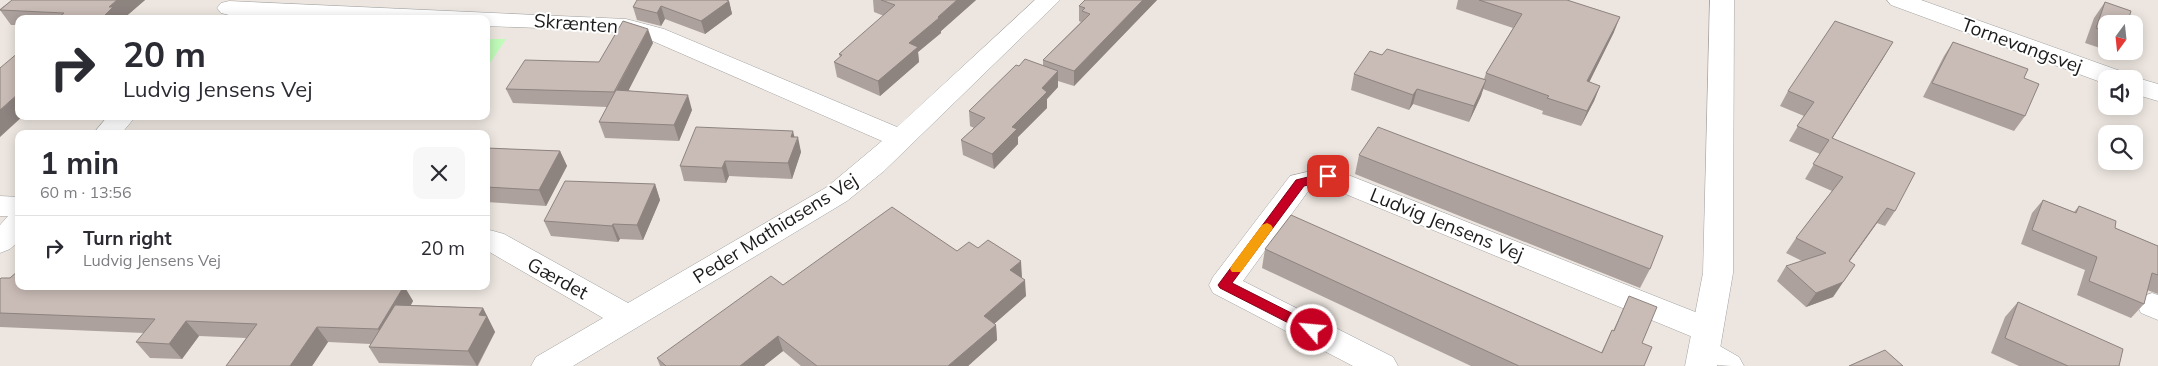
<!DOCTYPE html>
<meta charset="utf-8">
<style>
body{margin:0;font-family:Mulish,sans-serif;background:#f7f7f7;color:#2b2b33;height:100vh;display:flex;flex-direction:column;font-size:19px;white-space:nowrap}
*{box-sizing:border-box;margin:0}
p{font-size:16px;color:#7c7c81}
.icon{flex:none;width:28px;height:28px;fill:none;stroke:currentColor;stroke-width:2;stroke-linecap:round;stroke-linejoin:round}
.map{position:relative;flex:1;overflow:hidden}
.sheet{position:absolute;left:15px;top:130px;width:475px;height:160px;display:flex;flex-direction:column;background:#fff;border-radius:10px;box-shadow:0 2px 12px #0003}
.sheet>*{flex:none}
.hud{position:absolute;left:15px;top:15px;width:475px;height:105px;border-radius:10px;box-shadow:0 2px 12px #0003;background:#fff;color:#2b2b33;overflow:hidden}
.needle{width:32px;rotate:195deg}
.fabs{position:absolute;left:2098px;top:15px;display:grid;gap:10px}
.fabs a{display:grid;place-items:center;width:45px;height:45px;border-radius:10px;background:#fff;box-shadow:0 2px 12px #0003;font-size:25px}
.pin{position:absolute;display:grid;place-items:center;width:42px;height:42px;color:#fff;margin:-21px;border-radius:10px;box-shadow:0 2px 8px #0006}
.me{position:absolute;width:55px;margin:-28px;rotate:297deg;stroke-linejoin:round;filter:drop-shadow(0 0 4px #0008)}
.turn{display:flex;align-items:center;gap:18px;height:105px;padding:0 25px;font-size:22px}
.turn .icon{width:65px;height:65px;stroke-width:2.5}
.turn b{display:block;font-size:35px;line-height:42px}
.round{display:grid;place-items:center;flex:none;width:52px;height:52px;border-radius:10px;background:#f7f7f7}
.headline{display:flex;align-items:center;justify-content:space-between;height:85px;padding:0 25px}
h1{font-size:30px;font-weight:700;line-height:38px}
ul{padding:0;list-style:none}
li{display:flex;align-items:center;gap:15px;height:65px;padding:0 25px;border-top:1px solid #e1e1e2}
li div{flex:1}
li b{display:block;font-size:19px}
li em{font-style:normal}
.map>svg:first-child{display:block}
.park{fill:#c0fbb9}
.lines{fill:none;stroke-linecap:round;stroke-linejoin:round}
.minor-casing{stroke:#a2a2a2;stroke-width:1}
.tertiary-casing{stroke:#a2a2a2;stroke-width:1}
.minor{fill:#fff;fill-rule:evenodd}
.tertiary{fill:#fff;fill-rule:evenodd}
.wall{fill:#ada19d}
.shaded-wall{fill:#8d837f}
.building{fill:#c9bbb6;stroke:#8d837f}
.route{fill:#c60023;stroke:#810017}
.slow{fill:#f59e0b}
.labels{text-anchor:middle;stroke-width:4;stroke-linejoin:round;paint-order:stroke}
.street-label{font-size:19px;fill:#1b1b1b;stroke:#fff}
</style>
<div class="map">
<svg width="2158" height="366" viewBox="0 0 2158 366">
<rect width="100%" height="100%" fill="#ede6e0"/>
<path class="park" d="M486,39h20l-20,30z"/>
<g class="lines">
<g class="minor-casing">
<path id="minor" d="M1035,0h25l-176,171 -37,30 -274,165h-42l5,-9 67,-39 -117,-68v-21l18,5 124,69 199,-116 55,-46 -234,-102 -23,-6 -33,-3 -106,-4v-7h-167l-90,-4 -8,-2 -4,-5 4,-5 8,-2 397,18 38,10 233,98z
M1887,0h34l205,73 3,5 5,-1 24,7v17l-24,-7v-15h-28v5l-215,-79z
M108,116h28l-15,18h-28z
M1328,167l390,154 5,9 -5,9 -7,2 28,16 5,9c-21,0 -45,0 -56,-15l5,-9 7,-2 -374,-154 -17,4 -66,91 150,76 5,9h-45l-140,-73 -4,-8 4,-8 77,-101z
M0,196l19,1v44l-9,8 -10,4v-28l8,-9h-8z
M2152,293l6,2v25l-17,-7 -4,-8 4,-8z"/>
</g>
<g class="tertiary-casing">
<path id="tertiary" d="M1710,0h24l-1,273 -16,93h-32l18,-93z"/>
</g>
<use href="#minor" class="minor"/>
<use href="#tertiary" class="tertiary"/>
</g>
<path class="wall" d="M12,0h133l-22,19h-104v6h-8l-11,-15v-1z
M873,0h103l-35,31v2l-23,19 1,10 -39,34 -43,-19 -3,-15 6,-5 -1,-3 45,-38 -10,-4z
M1085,0h72l-83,86 -16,-5v6l-11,12v9l-29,29v7l-24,25 -31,-14 -2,-15 13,-12 -4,-2 -1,-15 50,-45h24v-6l38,-38 -2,-1v-15z
M1458,0h109l47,32 -25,50 11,4 -6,15 -13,25 -39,-12 1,-3 -60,-22 -2,7 -12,26 -56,-18 -4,6 -58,-20 3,-16 28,-19 102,24 2,-6 27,-45 -57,-19z
M729,1l3,13 -27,20 -40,-15 -4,7 -24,-6 -4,-13z
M2105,2l1,22v26l-21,-7 9,-25z
M1953,42l72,74 -11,15 -91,-34 21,-41z
M653,43l-25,47 64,20 -13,31 -74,-3 -6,-16 8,-15 -94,-4 -7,-14 93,-27z
M1884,57l-52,81 63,73 -10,15 -8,-3 -28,39 6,3 -22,32 -27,10 -29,-26 9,-15 16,-5 -16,-8 10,-15 36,-47 -27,-12 15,-25 -31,-13 15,-25 -24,-10 8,-15z
M794,137l7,15 -9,27 -63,-3 -3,7 -42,-2 -4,-15z
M486,148l74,3 7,15 -21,40 -60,-4z
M1359,155l291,114 -10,19 -285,-114z
M655,184l5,16 -17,40 -23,-1 -2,3 -67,-6 -7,-15z
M2043,200l31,12 5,-6 36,22 43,18v48l-11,-4 -3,14 -13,14 -54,-23 8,-25 -64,-26 11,-31z
M1265,249l336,104 11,-23 1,1 16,-35 13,47 2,23h-173l-209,-98z
M957,251l65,26h-1l5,19 -32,28 2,1 1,15 -29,26h-167l-18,-15 -19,15h-104l-3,-8 126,-73z
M0,279l19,7h385l9,15 -2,4 72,3 12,24 -17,34 -99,-3 -10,-16 2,-3 -43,-2 -16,24h-86l20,-28 -47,-2 -17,23 -32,-1 -14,-16 8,-9 -144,-6z
M2018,302l101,64h-100l-28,-13 14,-36z"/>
<path class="shaded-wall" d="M117,0h28l-22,19h-22l8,-12z
M957,0h19l-35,31v2l-23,19 1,10 -39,34 -2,-15 31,-38z
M1143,0h14l-83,86v-15z
M729,1l3,13 -27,20 -4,-13z
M661,6l4,13 -4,7 -4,-13z
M1620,17l-6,15 -32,65 5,-16z
M648,29l5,14 -33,64 -5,-15z
M1893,42l-9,15 -61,96 9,-15z
M1058,71v16l-11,12v9l-29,29v7l-24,25 -2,-15 50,-66z
M1486,80l-5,16 -12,26 5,-16z
M1600,86l-6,15 -13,25 6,-15z
M1417,89l-4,15 -4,6 4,-15z
M19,93v23h4l-23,21v-27z
M688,95l4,15 -13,31 -5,-16z
M793,131l3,12 2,-6 3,15 -9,27 -4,-16 3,-26z
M560,151l7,15 -21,40 -7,-16z
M725,161l4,15 -3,7 -4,-15z
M655,184l5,16 -17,40 -6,-15z
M1887,208l-10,15 -38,53 10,-15z
M613,224l7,15 -2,3 -6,-16z
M1021,261l1,16 -11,9 -1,-16z
M1025,280l1,16 -41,36 -1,-16z
M1843,282l-10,15 -27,10 10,-14z
M404,286l9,15 -25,44 -10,-16z
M483,308l12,24 -18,34 -9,-15 11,-36z
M186,321l13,15 -17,23 -13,-15z
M996,325l1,15 -29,26h-20z
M317,327l11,15 -16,24h-22z
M778,336l5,15 -19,15h-24z"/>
<path class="building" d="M12,0h105l-8,7h4l-12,12h-44l7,-6 -64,-3z
M637,0h89l3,1 -28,20 -40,-15 -4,7 -24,-6z
M881,0h76l-19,17 1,1 -30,25 9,4 -40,34 -44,-19 8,-7 -3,-1 56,-49z
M1085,0h58l-69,71 -31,-11 47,-46 -8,-3 3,-3 -6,-2z
M1479,0h88l53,17 -33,64 13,5 -13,25 -40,-13 2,-2 -63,-23 36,-59z
M2105,2l26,9 -4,13h-21v7l-10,-3z
M623,21l25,8 -34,63 -108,-3 19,-29 74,2z
M1835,21l58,21 -61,96 83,35 -20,38 -8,-3 -38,53 6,4 -12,17 -27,11 -30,-27 40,-13 -30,-15 47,-61 -30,-13 16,-24 -32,-14 17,-24 -26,-11z
M1953,42l75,27 -4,9 15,6 -14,32 -93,-33z
M1387,49l99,31 -12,26 -57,-17 -4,6 -59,-21 16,-23 12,4z
M19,52v41l-19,17v-42z
M1025,59l33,12 -16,17 5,4 -35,35 5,2 -25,25 -31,-14 24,-22 -16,-7 47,-46 3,1z
M616,90l72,5 -14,30 -75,-3z
M696,127l97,4 -2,6h7l-10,26 -63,-2 -3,7 -42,-2z
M1378,127l285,109 -13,33 -291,-114z
M486,148l74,3 -21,39 -53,-3z
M565,181l90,3 -18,41 -24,-1 -1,2 -68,-5z
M2043,200l33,13 3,-7 37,15 -1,7 43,18v29l-6,-2 -8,31 -55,-23 8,-24 -65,-27z
M892,207l65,44 12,-9 9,6 10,-8 33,21 -11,9 15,10 -41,36 12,9 -48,41h-131l-39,-30 -38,30h-74l-9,-8 114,-82 12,9z
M1291,215l311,138 10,-23 2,1 15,-35 28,11 -15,36 10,4 -8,19h-125l-254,-117z
M19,270v16h385l-26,43 -61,-2 -27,39h-64l31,-42 -71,-3 -17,23 -33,-2 19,-23 -155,-6v-34l1,-1h9z
M2018,302l105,47 -4,17h-51l-63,-28z
M395,305l88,3 -4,7 8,1 -19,35 -99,-4z
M1885,350l18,16h-54z"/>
<path class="route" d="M1328,172l4,1 2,3 -2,3 -28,7 -72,97 85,43 2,4 -2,3 -5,2 -92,-47 -2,-3 78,-105z"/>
<path class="slow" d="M1267,223l4,2 2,3 -2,3 -30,41h-9l-2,-3 2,-4 30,-40z"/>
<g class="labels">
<g class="street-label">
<text transform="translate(576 23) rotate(4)" y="7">Skrænten</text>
<text transform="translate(2022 45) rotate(20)" y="7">Tornevangsvej</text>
<text transform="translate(1447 224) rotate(22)" y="7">Ludvig Jensens Vej</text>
<text transform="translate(775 228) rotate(-32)" y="7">Peder Mathiasens Vej</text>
<text transform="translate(558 278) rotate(29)" y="7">Gærdet</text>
</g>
</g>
</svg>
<div class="fabs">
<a><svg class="needle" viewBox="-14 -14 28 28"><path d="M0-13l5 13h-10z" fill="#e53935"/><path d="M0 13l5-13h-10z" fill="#7c7c81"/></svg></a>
<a><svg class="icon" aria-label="sound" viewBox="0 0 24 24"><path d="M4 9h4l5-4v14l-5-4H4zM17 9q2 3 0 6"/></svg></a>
<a><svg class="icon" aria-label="search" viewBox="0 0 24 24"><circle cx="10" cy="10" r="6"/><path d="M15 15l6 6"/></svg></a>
</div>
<div class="pin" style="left:1328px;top:176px;background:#d93025"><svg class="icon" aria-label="arrive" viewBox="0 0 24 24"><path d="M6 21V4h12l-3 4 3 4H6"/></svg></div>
<svg class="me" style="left:1312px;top:330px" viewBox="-20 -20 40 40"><circle r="17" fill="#c60023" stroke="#fff" stroke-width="3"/><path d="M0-11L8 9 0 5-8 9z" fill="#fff"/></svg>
<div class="hud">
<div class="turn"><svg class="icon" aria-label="right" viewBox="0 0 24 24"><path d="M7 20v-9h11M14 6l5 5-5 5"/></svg><div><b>20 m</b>Ludvig Jensens Vej</div></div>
</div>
<section class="sheet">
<div class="headline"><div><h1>1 min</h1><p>60 m · 13:56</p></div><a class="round"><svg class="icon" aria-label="close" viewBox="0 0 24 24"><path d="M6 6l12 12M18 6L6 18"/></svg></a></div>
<ul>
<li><svg class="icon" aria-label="right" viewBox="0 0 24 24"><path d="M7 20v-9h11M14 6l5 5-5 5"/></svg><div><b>Turn right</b><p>Ludvig Jensens Vej</p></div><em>20 m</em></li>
</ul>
</section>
</div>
